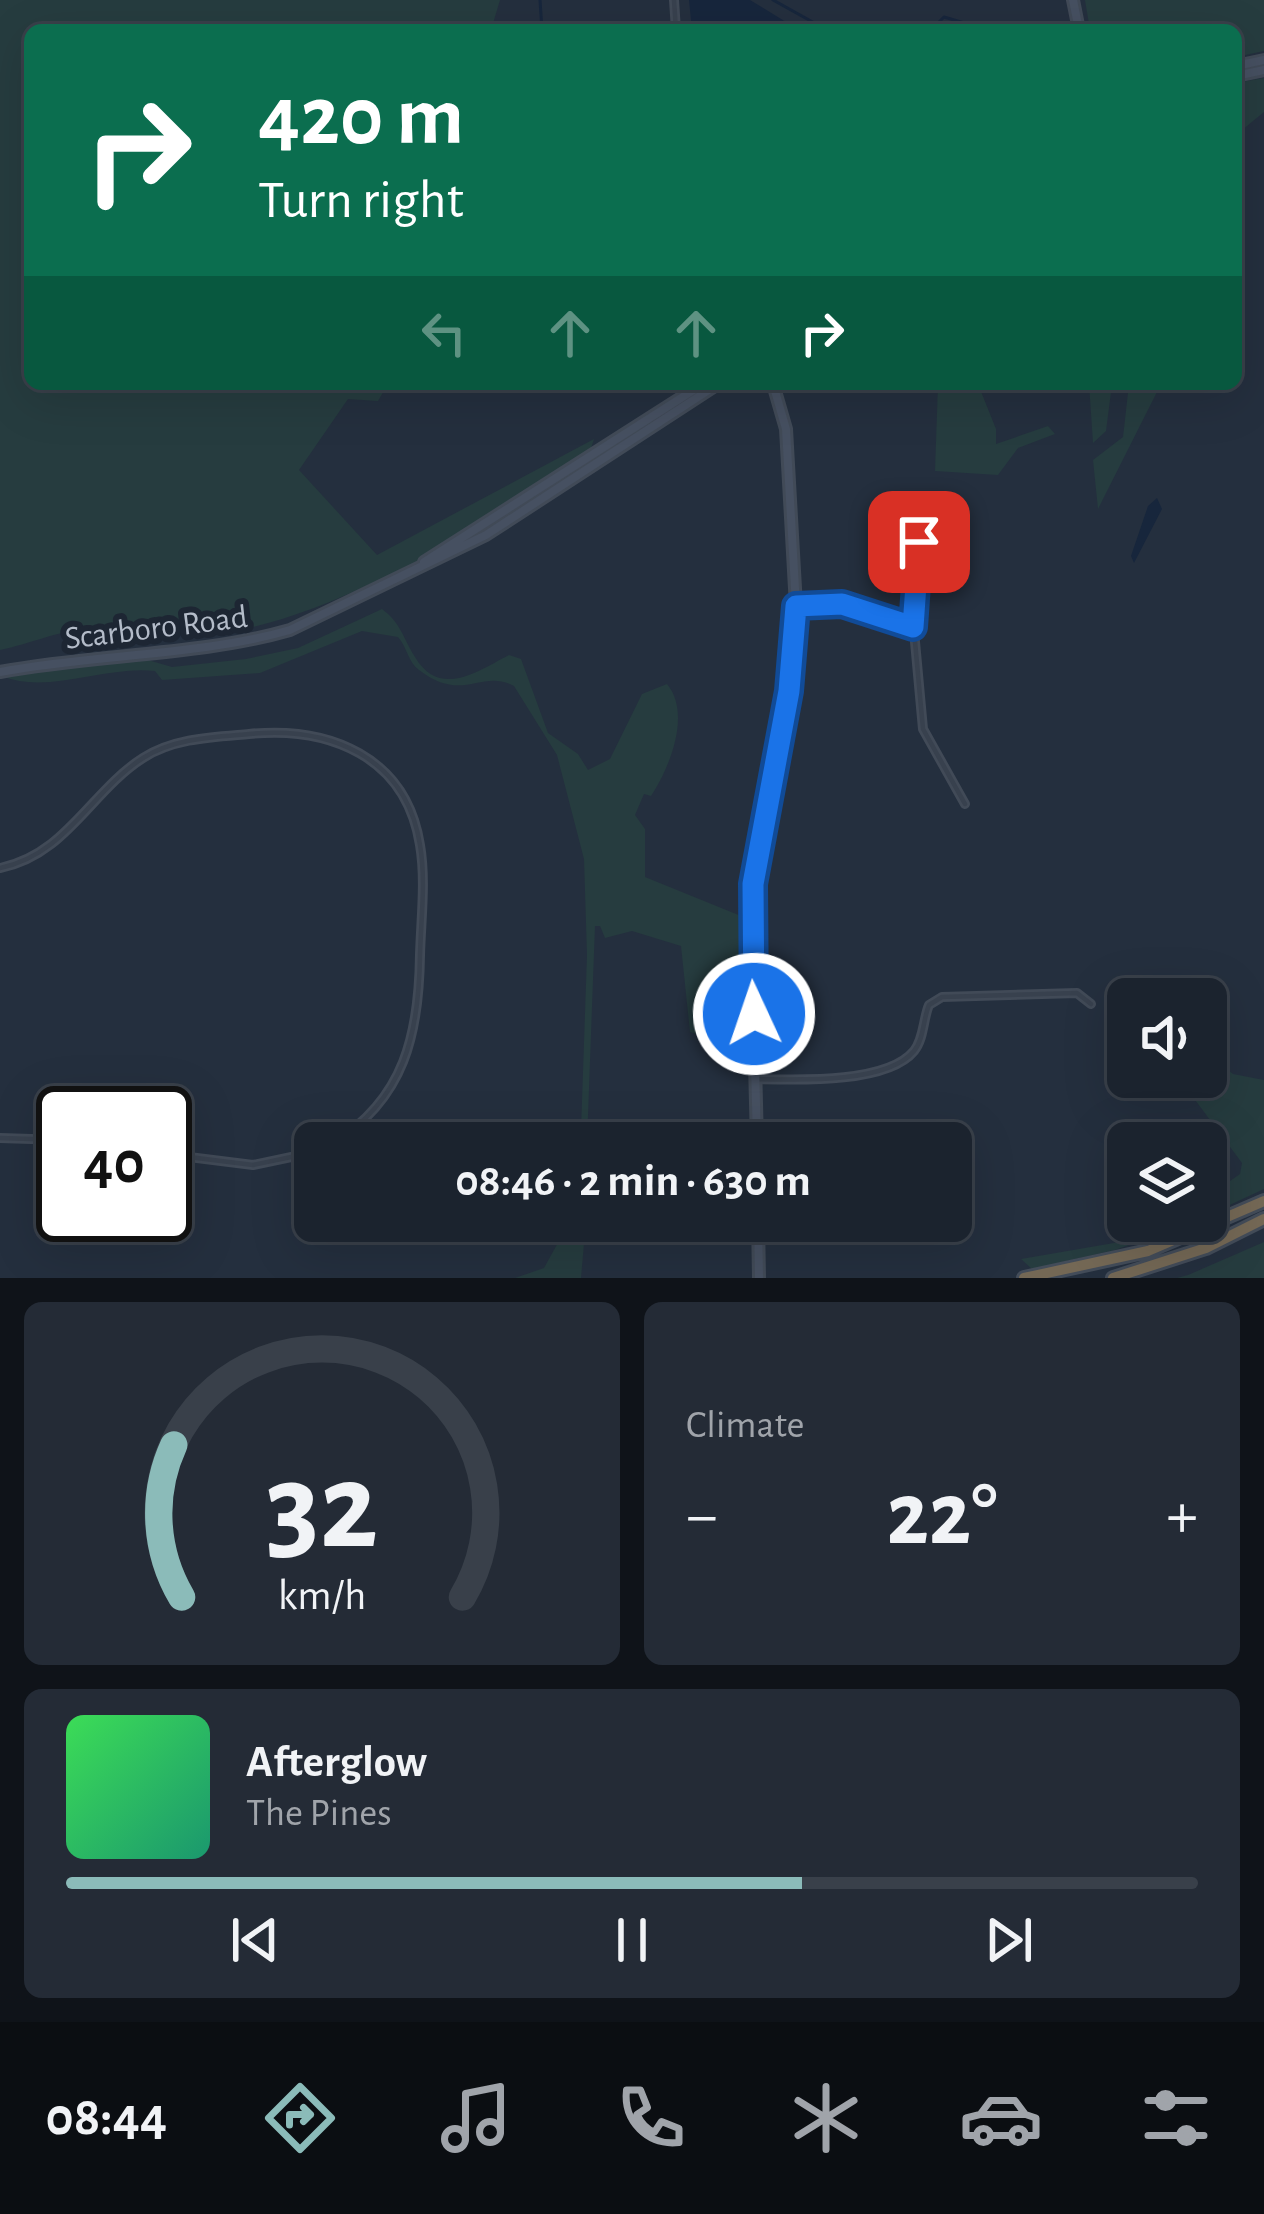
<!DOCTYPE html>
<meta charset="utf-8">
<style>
:root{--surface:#1b232e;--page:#242b36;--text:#f1f3f6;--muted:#a0a4aa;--line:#39404a;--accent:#8bbbb9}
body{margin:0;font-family:"Alegreya Sans",sans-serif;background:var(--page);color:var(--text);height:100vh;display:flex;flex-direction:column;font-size:45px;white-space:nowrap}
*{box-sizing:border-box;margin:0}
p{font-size:39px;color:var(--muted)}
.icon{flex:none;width:66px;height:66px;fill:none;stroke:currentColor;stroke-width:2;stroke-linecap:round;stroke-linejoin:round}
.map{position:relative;height:1278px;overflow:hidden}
.drawer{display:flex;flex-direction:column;gap:24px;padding:24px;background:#0f1319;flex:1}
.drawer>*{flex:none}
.banner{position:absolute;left:24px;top:24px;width:1218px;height:366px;border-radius:18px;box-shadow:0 12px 48px #0002,0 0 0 3px var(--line);background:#0b6e4f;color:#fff;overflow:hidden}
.fabs{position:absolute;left:1107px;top:978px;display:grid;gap:24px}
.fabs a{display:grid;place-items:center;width:120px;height:120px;border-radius:18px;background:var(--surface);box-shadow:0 12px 48px #0002,0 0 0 3px var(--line);font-size:60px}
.speed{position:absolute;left:36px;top:1086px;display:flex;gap:24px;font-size:60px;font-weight:700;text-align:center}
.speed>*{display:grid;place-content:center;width:156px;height:156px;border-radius:50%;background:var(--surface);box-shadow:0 12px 48px #0002,0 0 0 3px var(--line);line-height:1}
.speed .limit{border:6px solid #111;border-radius:18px;background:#fff;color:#111}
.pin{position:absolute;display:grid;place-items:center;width:102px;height:102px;color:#fff;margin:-51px;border-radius:24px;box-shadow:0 6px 18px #0006}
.me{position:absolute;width:132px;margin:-66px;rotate:357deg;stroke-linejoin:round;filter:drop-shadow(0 0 9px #0008)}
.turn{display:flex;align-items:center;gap:42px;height:252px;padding:0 36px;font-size:54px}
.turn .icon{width:156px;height:156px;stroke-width:2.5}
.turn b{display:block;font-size:84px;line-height:102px}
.lanes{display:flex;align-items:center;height:114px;padding:0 36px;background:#0003;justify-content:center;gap:60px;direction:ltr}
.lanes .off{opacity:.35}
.big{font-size:90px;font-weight:600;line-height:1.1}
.drawer .tile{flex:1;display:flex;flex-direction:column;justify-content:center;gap:18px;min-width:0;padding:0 42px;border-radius:18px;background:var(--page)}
.drawer .dial{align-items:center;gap:0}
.dial svg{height:312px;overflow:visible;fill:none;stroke:var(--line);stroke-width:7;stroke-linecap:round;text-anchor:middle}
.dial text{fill:var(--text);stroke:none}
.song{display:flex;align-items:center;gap:36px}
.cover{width:144px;height:144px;border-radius:18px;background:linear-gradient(135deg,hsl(130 70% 55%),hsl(160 70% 35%))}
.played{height:12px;border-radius:6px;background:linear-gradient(90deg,var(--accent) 65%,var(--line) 65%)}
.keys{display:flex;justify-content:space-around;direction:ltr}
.heat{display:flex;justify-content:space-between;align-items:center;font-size:66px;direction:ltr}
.drawer .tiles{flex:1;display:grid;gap:24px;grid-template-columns:1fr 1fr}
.tile:last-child{grid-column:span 2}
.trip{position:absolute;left:294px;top:1122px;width:678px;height:120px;border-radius:18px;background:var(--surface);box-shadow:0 12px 48px #0002,0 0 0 3px var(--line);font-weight:600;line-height:120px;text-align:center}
.tabs{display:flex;height:192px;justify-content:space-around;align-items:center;background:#0b0e12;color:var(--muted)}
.tabs .icon{width:84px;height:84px}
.tabs .on{color:var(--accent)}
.tabs b{font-size:54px;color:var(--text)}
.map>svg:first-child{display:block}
.green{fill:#263c3f}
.water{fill:#17263c}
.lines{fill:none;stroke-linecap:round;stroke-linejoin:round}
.stream{stroke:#17263c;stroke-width:3}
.street-casing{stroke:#414a57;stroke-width:10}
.secondary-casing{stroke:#414a57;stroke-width:14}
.highway-casing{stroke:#434c59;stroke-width:16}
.street{stroke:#38414e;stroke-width:4.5}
.secondary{stroke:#465061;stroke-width:8}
.highway{stroke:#746855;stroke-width:10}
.route-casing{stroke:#114b97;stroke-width:30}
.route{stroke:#1a73e8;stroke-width:21}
.labels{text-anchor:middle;stroke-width:12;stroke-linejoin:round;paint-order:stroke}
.street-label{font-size:33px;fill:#b4bcc9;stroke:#1d2633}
</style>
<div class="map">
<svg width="1264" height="1278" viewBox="0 0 1264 1278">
<rect width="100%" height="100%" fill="#242f3e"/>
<path class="green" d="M0 0H500L491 30H30V384H388L378 401 348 399 299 470 377 555 594 439 590 451C509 517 346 609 243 629 199 637 142 629 98 628 68 627 30 644 0 650Z
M1085 0H1264V51L1236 57V30H1090Z
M1264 78V112L1236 135V83Z
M938 384H978L996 429V444L1048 426 1055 434 1018 448 998 475 935 471Z
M1089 384H1112L1106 431 1093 443Z
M1129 384H1161L1098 509 1093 460 1123 437Z
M382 609C401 623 403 638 415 657 440 699 478 671 509 655L521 659 548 733 578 754 588 770 610 759 642 694 667 684C692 714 669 769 651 796L644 794 635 815 645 829V877L741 916 744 1024 735 1035 713 1039 690 1032 681 946 632 931 605 938 600 926H595L587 1143H582L581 1130 587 955 584 859 557 755 514 686C481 668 463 704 419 670 408 662 407 647 398 637L362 631 260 673 162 680 155 671C107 665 47 695 2 676L141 658 172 667 246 659 298 648Z
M1206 1052 1233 1074 1264 1080V1189L1206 1216V1198L1240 1174 1242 1163 1178 1077H1206Z
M570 1221H586L581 1278H515L544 1268Z
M1171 1221H1195L1115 1250 1032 1269 1021 1259 1137 1239Z
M1264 1242V1278H1177L1188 1275Z"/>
<path class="water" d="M689 0H750L799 30H692Z
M1157 498 1162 509 1134 563 1131 556 1148 506Z"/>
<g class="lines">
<path class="stream" d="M540 0 542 30
M773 0 827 30
M931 30 944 17 988 30"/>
<defs>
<path id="street" d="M674 0 676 30
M919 542 912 609 923 729 965 804
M796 606 842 604 913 627
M0 868C66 855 91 791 143 758 174 738 214 737 249 734 329 726 406 756 420 845 426 880 421 919 420 955 419 1033 405 1099 333 1143
M756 1079C796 1080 887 1084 914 1051 924 1039 923 1019 929 1005L942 997 1077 993 1091 1004
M0 1138 63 1140
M165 1154 253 1165 315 1152"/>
<path id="secondary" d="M1073 0 1079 30
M1236 66 1264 60
M1236 76 1264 70
M424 562 703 384
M0 672C94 654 200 656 290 630L486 535 718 384
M757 1143 751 904 789 691 796 606 786 429 773 384
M758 1221 759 1278"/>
<path id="highway" d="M1024 1278 1148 1251 1264 1201
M1113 1278 1206 1248 1264 1219"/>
</defs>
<use href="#street" class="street-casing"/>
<use href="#secondary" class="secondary-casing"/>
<use href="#highway" class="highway-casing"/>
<use href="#street" class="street"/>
<use href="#secondary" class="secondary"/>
<use href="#highway" class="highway"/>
</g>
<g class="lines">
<defs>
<path id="route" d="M754 1014 753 884 789 691 796 606 842 604 913 627 919 542"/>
</defs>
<use href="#route" class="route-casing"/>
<use href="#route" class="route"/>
</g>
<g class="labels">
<g class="street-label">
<text transform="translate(156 626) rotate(-7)" y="12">Scarboro Road</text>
</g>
</g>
</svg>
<div class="fabs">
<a><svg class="icon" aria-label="sound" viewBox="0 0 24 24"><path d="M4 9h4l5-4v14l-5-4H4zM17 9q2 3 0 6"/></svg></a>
<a><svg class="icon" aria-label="layers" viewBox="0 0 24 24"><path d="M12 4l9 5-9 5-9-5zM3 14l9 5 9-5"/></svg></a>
</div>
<div class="speed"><div class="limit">40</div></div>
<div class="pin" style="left:919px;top:542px;background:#d93025"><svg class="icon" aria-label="arrive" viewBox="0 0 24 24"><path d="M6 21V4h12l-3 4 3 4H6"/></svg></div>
<svg class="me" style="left:754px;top:1014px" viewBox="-20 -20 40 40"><circle r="17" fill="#1a73e8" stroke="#fff" stroke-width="3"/><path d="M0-11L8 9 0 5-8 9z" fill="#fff"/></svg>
<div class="trip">08:46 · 2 min · 630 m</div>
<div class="banner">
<div class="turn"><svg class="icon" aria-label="right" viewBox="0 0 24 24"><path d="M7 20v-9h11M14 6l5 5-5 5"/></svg><div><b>420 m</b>Turn right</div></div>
<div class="lanes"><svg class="icon off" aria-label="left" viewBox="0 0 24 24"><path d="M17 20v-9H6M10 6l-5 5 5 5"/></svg><svg class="icon off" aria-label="ahead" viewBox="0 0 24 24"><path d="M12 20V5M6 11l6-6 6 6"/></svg><svg class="icon off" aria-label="ahead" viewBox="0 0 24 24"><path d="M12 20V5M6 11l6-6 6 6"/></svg><svg class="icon" aria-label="right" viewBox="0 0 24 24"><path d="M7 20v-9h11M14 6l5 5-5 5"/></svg></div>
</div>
</div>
<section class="drawer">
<div class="tiles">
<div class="tile dial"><svg viewBox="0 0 100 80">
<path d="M14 69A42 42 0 1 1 86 69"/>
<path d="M14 69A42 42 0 0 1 12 30" stroke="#8bbbb9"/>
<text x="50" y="56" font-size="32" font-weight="700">32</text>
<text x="50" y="72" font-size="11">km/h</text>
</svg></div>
<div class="tile"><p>Climate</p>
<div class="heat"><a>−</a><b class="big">22°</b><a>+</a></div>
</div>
<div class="tile">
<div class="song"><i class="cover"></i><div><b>Afterglow</b><p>The Pines</p></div></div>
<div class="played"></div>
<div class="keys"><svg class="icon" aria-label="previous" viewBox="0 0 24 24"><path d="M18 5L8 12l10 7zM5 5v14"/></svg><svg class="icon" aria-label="pause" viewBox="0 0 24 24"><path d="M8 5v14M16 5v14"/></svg><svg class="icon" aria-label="next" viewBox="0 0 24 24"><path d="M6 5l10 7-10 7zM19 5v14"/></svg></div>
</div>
</div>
</section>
<nav class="tabs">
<b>08:44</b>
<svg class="icon on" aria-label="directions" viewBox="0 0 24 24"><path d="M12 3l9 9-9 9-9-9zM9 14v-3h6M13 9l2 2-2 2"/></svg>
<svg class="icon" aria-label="music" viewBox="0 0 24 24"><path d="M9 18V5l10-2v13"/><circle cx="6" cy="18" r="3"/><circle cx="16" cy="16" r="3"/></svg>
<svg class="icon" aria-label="phone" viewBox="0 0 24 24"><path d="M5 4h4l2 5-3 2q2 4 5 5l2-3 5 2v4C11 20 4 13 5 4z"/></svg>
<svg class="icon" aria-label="climate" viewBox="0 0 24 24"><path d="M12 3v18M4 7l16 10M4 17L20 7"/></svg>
<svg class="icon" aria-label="car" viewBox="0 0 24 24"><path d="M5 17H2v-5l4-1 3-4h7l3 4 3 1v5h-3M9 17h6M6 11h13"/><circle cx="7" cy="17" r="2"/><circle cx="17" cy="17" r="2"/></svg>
<svg class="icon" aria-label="filters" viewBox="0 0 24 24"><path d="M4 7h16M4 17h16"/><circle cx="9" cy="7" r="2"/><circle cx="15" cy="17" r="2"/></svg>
</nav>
